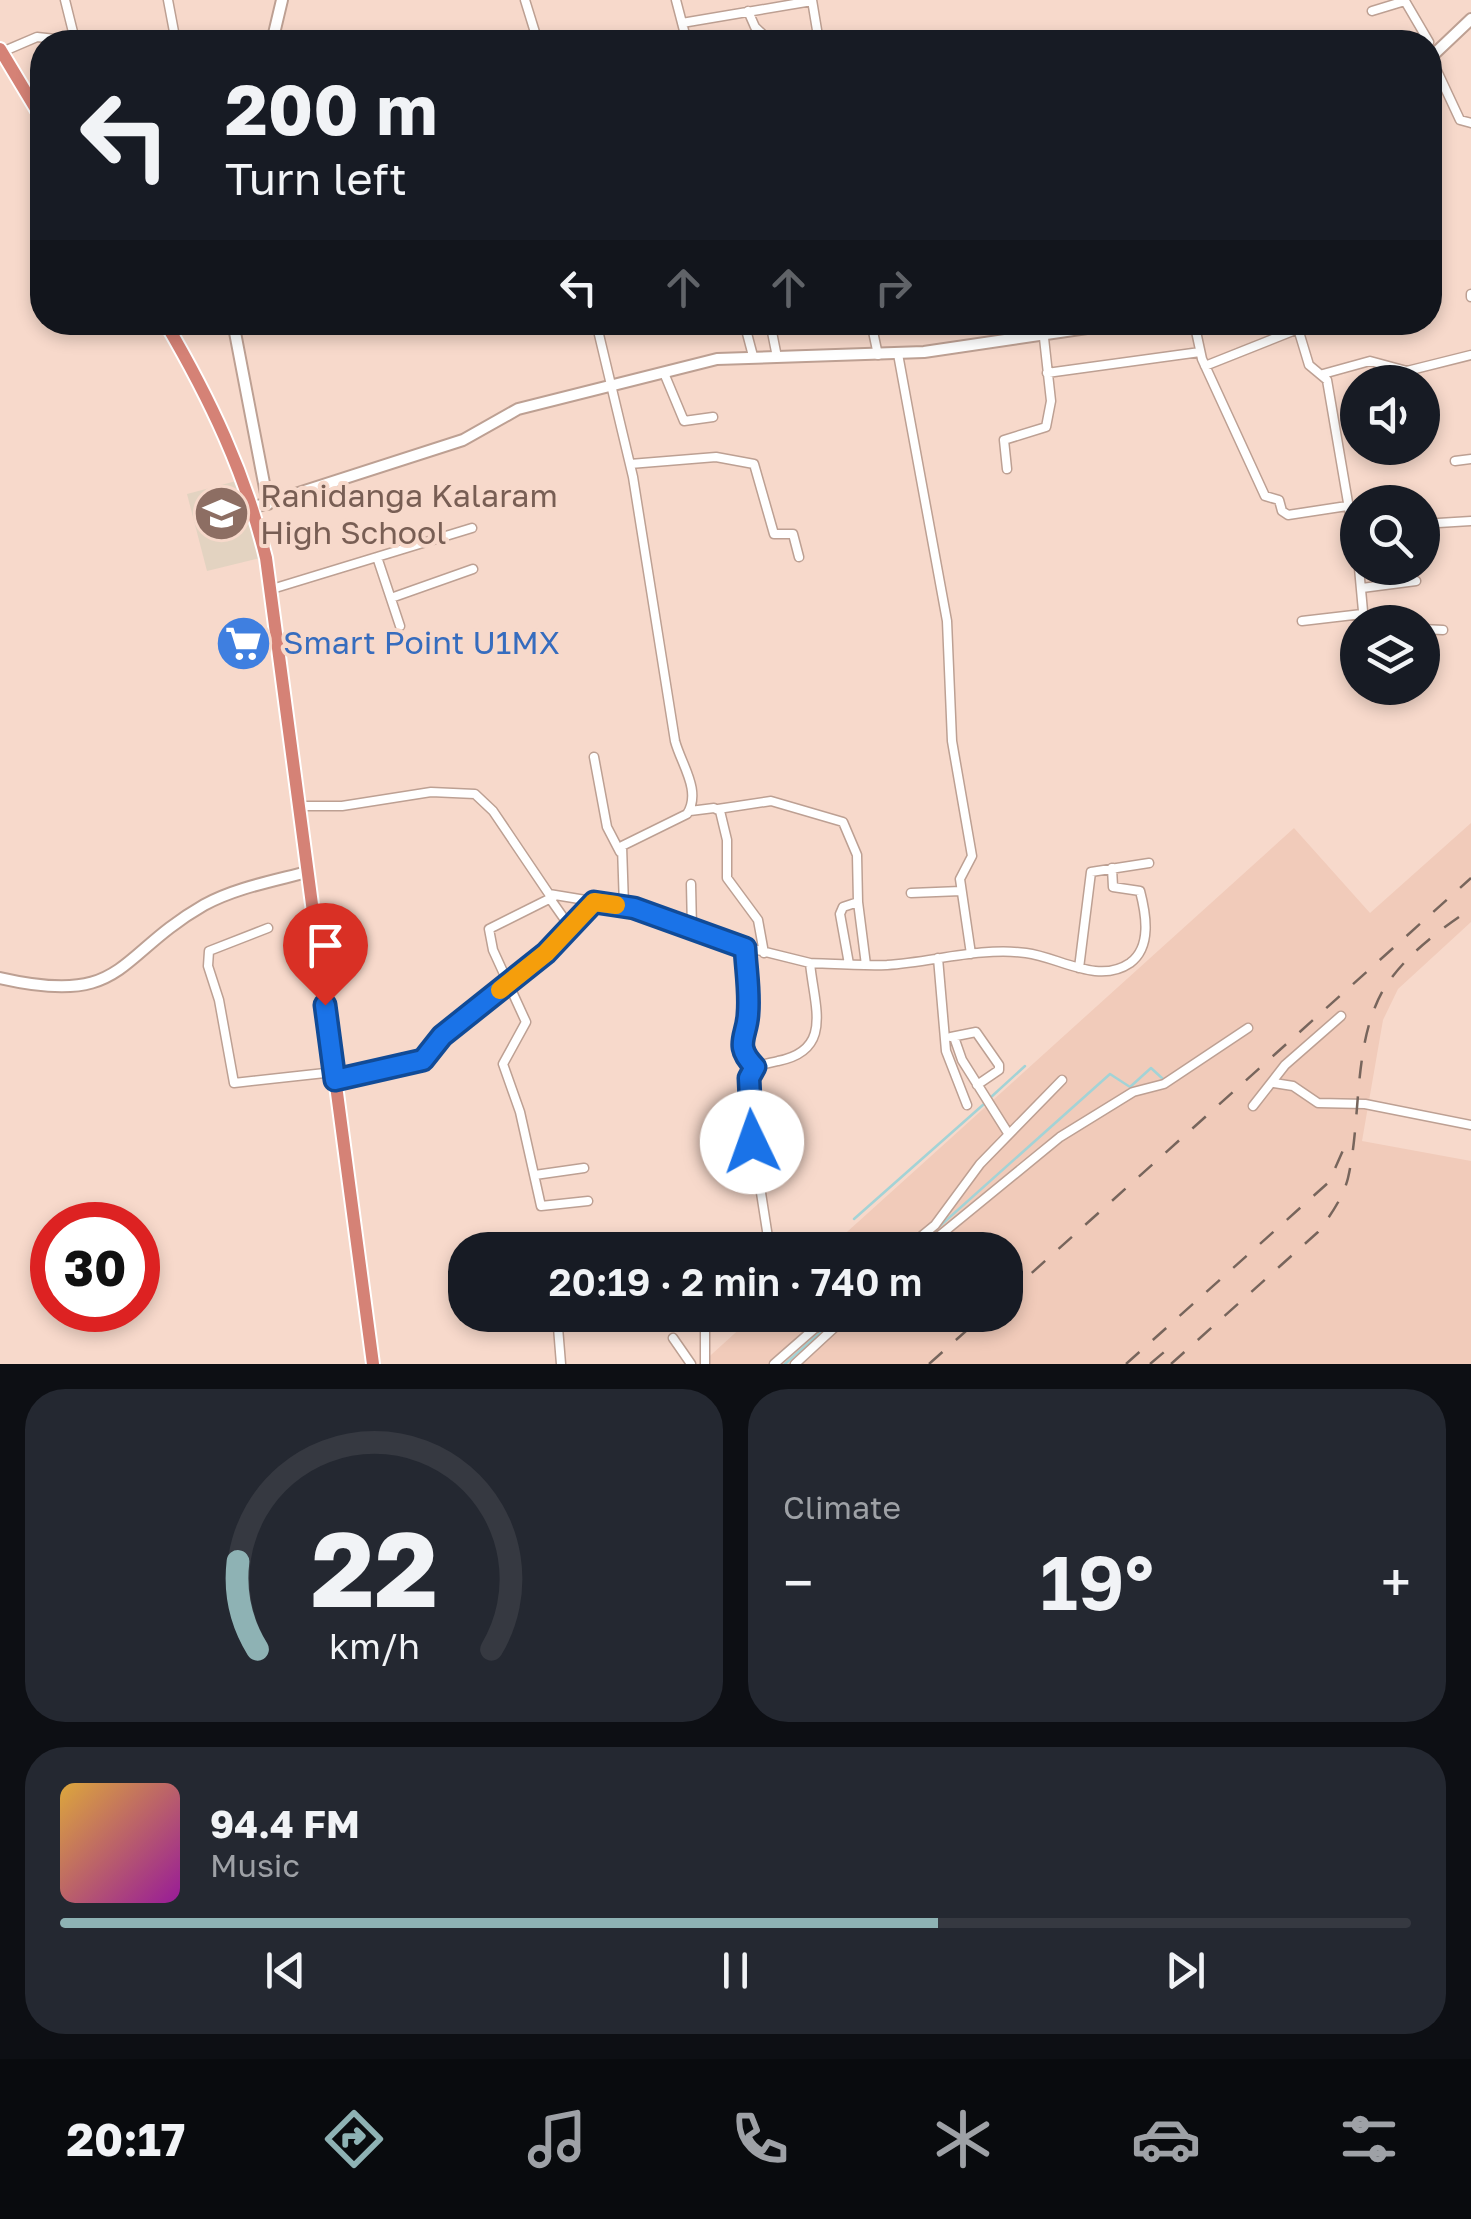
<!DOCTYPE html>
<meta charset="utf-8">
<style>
:root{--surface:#171b24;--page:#242831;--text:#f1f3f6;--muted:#9ea1a6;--line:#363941;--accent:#8eb2b4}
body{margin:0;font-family:"Golos Text",sans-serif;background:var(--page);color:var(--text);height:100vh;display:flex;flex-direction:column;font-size:38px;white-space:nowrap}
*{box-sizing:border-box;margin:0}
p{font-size:32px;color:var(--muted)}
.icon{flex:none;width:55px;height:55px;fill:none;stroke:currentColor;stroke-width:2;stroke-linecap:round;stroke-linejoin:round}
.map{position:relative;height:1364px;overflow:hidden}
.panel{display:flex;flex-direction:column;gap:25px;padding:25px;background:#0d0f14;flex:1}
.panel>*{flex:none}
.top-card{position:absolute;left:30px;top:30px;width:1412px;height:305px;border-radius:40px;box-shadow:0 5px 15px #0003;background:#171b24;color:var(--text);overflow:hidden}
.fabs{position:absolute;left:1340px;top:365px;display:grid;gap:20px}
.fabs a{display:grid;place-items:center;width:100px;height:100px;border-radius:50%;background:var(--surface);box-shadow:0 5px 15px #0003;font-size:50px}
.speed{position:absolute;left:30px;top:1202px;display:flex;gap:20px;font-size:50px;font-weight:700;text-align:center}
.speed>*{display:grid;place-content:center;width:130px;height:130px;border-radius:50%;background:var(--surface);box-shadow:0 5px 15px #0003;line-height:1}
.speed .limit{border:15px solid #d22;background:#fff;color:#111}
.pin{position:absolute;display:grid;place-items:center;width:85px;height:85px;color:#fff;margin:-102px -42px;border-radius:50% 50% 50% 0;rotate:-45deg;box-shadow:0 0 10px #0007}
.pin .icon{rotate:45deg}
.me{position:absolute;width:110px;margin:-55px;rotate:357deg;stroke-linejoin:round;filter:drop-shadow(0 0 8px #0008)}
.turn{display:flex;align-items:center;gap:35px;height:210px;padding:0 30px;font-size:45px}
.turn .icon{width:130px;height:130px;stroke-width:2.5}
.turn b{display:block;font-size:70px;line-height:85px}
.lanes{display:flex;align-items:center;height:95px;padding:0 30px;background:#0003;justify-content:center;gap:50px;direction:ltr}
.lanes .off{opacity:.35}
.big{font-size:75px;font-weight:600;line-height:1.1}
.panel .tile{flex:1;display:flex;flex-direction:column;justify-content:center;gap:15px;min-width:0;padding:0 35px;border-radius:40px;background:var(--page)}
.panel .dial{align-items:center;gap:0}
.dial svg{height:260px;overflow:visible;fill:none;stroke:var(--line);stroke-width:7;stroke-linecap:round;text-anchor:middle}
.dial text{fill:var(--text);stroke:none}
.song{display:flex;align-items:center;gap:30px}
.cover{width:120px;height:120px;border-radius:15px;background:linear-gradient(135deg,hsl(40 70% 55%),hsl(300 70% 35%))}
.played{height:10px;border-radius:5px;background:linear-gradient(90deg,var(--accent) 65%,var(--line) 65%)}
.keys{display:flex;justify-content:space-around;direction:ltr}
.heat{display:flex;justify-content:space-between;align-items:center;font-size:55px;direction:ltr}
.panel .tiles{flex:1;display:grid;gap:25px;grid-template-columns:1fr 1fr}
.tile:last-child{grid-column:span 2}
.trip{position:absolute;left:448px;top:1232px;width:575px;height:100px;border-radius:40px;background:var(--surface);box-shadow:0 5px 15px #0003;font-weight:600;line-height:100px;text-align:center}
.tabs{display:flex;height:160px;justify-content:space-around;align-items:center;background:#090b0e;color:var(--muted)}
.tabs .icon{width:70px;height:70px}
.tabs .current{color:var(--accent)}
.tabs b{font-size:45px;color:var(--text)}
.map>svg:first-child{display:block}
.built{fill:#f1cbba}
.education{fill:#e3d3c1}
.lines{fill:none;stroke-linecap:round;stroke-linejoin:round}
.stream{stroke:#a3d3d6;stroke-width:2.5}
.street-casing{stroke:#bda093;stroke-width:11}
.secondary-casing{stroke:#bda093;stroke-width:14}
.highway-casing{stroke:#fff;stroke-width:16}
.street{stroke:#fff;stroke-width:8}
.secondary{stroke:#fff;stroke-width:10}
.highway{stroke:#d58276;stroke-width:12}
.rail{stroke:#77655c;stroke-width:2.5;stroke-dasharray:18 18;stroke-linecap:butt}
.route-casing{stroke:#114b97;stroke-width:25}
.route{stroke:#1a73e8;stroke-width:18}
.slow{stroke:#f59e0b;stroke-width:18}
.labels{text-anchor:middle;stroke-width:8;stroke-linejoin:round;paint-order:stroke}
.education-label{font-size:32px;fill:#785e54;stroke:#f7d9cb;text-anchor:start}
.shop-label{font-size:32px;fill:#366cbe;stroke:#f7d9cb;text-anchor:start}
</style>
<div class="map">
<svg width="1471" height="1364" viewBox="0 0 1471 1364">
<rect width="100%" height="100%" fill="#f7d9cb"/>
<path class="built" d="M1471 823V922L1398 989 1383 1020 1362 1141 1471 1161V1364H701L755 1315H1005V1250H827L1294 828 1370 913Z"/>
<path class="education" d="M240 480 260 558 207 571 187 494Z"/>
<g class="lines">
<path class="stream" d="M990 1098 1025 1066
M854 1219 984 1104
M913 1250 1110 1074 1130 1087 1151 1068 1163 1079
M785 1364 840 1315"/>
<defs>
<path id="street" d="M65 0 75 40
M168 0 175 37
M525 0 538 42
M676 0 687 42
M812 0 819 42
M748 11 755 27 771 42
M1372 11 1405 1 1429 42
M682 23 812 1
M99 42 170 37 176 42
M2 52 37 37 83 42
M1431 58 1460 120 1471 123
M1471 294V297
M596 322 633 477 675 741C681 764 702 791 687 814L622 846 624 906
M744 322 753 356
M770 322 777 357
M871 322 878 355
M1194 322 1202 359 1265 496 1279 500 1282 511 1288 515 1347 506
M1296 322 1309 365 1327 380 1358 561
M898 354 947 621 952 741 972 856 960 879 971 954
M1205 366 1298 329
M664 373 684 421 713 417
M1047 373 1200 352
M1323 374 1370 361 1407 371 1471 355
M1455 461 1471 459
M630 464 716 457 754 464 774 534H793L799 557
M1007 469 1004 440 1046 427 1051 401 1044 338
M1422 524 1471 521
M377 557 400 626
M1359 568 1364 622
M1362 588 1416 581
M272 589 472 528
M391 598 473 569
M1302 621 1362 614
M1422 629 1443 630
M594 757 607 827 620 852
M299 806H342L431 792 475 794 493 811 549 894 634 908 745 947 810 963
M718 809 771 801 843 822 857 855 858 902 843 907 840 914 849 964
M690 811 714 808 720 811 727 840V878L758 920 764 953
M691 884 692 929
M911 893 961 891
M555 896 489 929 493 950 526 1022 503 1064 520 1112 541 1206 588 1201
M551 900 570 927
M858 902 866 965
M268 928 209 951 208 966 219 1000 234 1083 334 1072
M745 947C746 969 749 992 748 1014 747 1037 733 1045 755 1067
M938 958 946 1051 967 1105
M1079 968 1091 872 1149 863
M951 1037 976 1032 999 1065V1070L977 1085
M954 1037 962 1060 1008 1133
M335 1081 423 1060 442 1036 546 953 594 902
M1274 1083 1293 1086 1318 1103 1365 1104 1471 1125
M1253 1106 1285 1065 1341 1016
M535 1175 584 1168
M918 1239 935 1225 980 1164 1062 1080
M770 1250 753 1142 750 1073C757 1064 767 1064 778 1061 834 1050 814 1006 810 963 835 964 862 966 887 965 933 962 980 947 1026 953 1059 957 1098 985 1130 963 1152 947 1146 914 1140 891L1113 887 1112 868
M905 1250 920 1240
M922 1250 1060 1137 1133 1092 1164 1084 1248 1028
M557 1315 561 1364
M805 1315 816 1328
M673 1338 691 1364
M705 1364V1315
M774 1364 830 1315
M795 1364 848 1315"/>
<path id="secondary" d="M272 42 282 0
M1430 58 1471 19
M233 322 268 504
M255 507 463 440 518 409 717 359 924 352 1128 322
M0 978C126 1007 115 956 204 905 235 888 273 881 307 872"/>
<path id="highway" d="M0 49 42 119
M165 322C210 399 245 472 266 558L373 1364"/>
</defs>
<use href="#street" class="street-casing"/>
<use href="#secondary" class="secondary-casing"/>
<use href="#highway" class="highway-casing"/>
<use href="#street" class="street"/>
<use href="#secondary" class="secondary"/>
<use href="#highway" class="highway"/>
<path class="rail" d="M1005 1297 1471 878
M929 1364 984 1315
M1126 1364 1329 1182 1344 1148
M1150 1364 1177 1341
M1171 1364 1318 1232C1330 1216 1343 1198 1348 1178 1362 1118 1352 1041 1385 987 1406 955 1439 930 1471 909"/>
</g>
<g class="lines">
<defs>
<path id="route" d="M325 1005 335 1080 423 1060 442 1036 546 953 594 902 634 908 745 948C746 969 750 992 748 1014 747 1037 733 1045 755 1067L749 1078 752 1142"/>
</defs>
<use href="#route" class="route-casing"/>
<use href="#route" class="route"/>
<path class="slow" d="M500 990 546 953 594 902 616 905"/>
</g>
<defs>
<symbol id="school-disc" viewBox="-11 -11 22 22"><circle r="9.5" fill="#8d6e63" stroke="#f7d9cb"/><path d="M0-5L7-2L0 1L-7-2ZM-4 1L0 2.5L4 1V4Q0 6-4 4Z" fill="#fff"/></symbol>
<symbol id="supermarket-disc" viewBox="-11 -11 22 22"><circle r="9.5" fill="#3f7fe0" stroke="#f7d9cb"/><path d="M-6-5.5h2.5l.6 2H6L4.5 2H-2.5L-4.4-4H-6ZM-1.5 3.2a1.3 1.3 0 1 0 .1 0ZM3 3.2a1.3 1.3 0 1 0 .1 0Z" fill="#fff"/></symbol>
</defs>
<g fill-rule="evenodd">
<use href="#school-disc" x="190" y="482" width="63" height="63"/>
<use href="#supermarket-disc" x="212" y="612" width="63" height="63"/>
</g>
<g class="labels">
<g class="education-label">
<text x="260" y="507">Ranidanga Kalaram<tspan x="260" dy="37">High School</tspan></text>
</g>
<g class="shop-label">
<text x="283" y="654">Smart Point U1MX</text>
</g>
</g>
</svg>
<div class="fabs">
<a><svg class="icon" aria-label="sound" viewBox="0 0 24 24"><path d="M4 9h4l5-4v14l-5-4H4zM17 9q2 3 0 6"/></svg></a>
<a><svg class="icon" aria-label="search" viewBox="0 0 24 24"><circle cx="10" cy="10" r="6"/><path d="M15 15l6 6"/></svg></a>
<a><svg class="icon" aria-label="layers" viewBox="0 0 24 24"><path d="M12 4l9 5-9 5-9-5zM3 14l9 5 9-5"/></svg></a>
</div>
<div class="speed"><div class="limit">30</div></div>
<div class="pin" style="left:325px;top:1005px;background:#d93025"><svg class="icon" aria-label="arrive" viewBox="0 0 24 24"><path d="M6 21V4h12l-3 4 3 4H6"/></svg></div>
<svg class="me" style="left:752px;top:1142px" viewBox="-20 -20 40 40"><circle r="19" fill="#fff"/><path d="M0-13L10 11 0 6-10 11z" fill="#1a73e8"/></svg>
<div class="trip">20:19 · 2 min · 740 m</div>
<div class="top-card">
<div class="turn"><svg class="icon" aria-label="left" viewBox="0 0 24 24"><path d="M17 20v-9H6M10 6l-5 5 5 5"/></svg><div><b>200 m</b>Turn left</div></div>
<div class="lanes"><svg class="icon" aria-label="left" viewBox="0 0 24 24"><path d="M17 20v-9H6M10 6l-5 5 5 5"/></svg><svg class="icon off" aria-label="ahead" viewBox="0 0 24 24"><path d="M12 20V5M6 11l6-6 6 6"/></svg><svg class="icon off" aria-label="ahead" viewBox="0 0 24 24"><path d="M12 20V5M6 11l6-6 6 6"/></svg><svg class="icon off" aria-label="right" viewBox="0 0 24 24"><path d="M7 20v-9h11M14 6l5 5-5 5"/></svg></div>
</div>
</div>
<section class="panel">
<div class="tiles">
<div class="tile dial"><svg viewBox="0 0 100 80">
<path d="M14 69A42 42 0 1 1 86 69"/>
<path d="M14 69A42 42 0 0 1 8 42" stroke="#8eb2b4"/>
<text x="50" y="56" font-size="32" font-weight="700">22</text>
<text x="50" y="72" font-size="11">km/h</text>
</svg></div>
<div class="tile"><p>Climate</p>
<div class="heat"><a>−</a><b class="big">19°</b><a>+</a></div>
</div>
<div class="tile">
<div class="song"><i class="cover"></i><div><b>94.4 FM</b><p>Music</p></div></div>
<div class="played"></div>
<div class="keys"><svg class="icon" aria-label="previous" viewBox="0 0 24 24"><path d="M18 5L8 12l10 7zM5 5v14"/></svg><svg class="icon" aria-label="pause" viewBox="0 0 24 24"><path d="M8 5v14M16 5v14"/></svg><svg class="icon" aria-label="next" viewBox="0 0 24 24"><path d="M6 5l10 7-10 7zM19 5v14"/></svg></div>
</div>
</div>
</section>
<nav class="tabs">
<b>20:17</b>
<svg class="icon current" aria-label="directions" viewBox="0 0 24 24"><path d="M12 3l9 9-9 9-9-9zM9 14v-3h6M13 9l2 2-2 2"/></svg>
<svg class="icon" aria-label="music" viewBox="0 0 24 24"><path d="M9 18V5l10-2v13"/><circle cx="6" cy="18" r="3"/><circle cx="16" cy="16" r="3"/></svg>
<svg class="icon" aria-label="phone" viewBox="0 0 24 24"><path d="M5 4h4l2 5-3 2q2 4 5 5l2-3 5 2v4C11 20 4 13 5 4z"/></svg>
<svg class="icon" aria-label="climate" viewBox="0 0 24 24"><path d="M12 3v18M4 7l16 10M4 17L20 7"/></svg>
<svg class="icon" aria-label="car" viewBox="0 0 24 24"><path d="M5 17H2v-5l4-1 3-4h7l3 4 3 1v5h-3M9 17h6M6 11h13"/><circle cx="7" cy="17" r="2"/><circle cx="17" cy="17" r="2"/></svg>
<svg class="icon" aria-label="filters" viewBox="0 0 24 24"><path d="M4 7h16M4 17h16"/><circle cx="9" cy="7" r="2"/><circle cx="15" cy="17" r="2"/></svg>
</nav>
